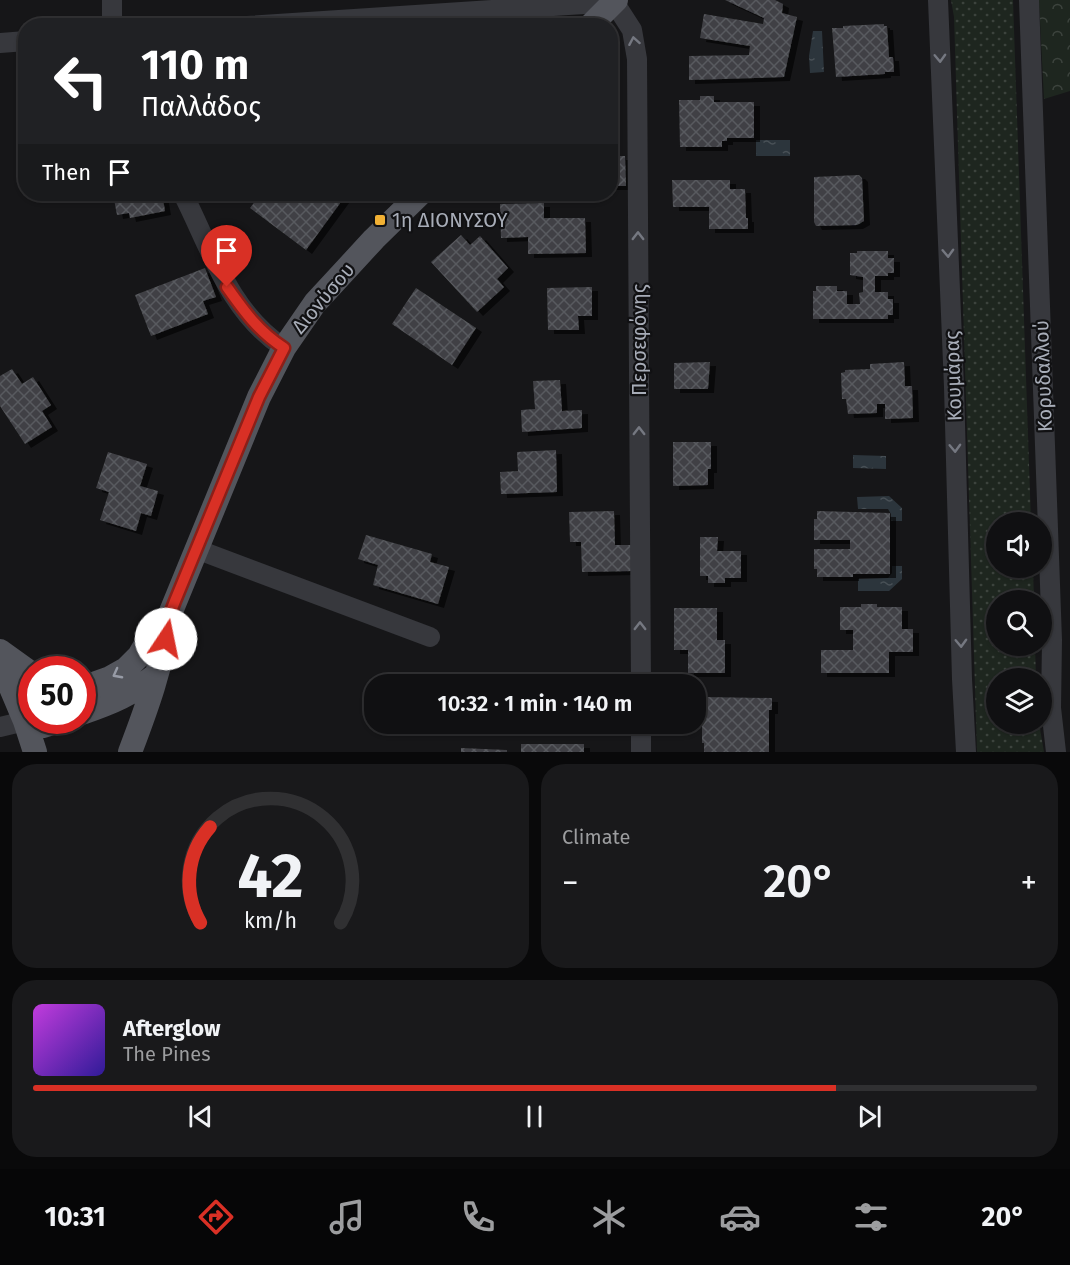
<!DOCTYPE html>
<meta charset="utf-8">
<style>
:root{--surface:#101012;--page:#19191b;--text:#f1f3f6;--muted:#9c9d9f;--line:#303032;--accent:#d93025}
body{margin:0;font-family:"Fira Sans",sans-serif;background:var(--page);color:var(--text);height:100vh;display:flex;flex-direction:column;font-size:22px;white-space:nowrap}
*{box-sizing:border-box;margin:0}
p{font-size:20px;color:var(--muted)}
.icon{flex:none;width:33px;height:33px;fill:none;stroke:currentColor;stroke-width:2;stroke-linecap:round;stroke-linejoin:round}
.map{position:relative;height:752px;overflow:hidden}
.drawer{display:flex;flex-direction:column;gap:12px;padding:12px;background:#09090a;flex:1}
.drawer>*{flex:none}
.guide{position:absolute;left:18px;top:18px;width:600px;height:183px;border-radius:24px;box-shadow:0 2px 4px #0004,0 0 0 2px var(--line);background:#202124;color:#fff;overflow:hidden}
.buttons{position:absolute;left:986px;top:512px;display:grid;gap:12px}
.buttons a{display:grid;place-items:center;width:66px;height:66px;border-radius:50%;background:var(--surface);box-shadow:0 2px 4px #0004,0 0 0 2px var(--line);font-size:30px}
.speed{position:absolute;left:18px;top:656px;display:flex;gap:12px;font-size:30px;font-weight:700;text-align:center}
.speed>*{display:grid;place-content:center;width:78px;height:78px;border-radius:50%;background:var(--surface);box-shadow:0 2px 4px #0004,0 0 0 2px var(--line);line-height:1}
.speed .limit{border:9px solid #d22;background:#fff;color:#111}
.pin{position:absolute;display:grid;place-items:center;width:51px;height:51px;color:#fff;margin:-62px -26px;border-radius:50% 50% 50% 0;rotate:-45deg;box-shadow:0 0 6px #0007}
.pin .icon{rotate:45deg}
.me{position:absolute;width:66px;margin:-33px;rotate:11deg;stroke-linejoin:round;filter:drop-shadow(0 0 4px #0008)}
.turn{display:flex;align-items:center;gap:21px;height:126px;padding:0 24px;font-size:27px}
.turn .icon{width:78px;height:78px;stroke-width:2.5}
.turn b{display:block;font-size:42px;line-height:51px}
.then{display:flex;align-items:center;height:57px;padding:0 24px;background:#0003;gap:12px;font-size:22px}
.big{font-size:45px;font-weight:600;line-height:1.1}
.drawer .card{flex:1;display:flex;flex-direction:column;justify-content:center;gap:9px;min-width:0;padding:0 21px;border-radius:24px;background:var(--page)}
.drawer .dial{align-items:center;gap:0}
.dial svg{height:156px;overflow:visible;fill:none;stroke:var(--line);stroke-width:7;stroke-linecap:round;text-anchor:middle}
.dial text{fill:var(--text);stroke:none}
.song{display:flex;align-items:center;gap:18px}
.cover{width:72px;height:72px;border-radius:9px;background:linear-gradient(135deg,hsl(290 70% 55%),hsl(250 70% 35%))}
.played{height:6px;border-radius:3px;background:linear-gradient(90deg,var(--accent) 80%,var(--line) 80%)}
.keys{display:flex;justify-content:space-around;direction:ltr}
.heat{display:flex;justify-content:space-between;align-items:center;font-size:33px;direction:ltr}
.drawer .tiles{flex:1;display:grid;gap:12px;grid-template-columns:1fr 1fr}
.card:last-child{grid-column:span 2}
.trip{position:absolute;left:364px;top:674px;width:342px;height:60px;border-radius:24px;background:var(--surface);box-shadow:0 2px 4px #0004,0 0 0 2px var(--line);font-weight:600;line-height:60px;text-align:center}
.dock{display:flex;height:96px;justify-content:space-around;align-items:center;background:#060607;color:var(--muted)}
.dock .icon{width:42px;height:42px}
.dock .active{color:var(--accent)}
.dock b{font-size:27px;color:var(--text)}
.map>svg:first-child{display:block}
.forest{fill:url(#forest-crowns)}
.garden{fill:url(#garden-dots)}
.water{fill:url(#water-ripples)}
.building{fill:url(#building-cross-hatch);filter:url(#shadow)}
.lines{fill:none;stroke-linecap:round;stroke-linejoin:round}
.minor{stroke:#37383d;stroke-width:20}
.major{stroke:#53555c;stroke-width:24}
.oneway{stroke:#757881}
.oneway2{stroke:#979ba6}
.route-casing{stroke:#8d1f18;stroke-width:15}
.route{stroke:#d93025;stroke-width:10}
.poi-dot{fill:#f2b134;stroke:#111113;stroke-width:2}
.labels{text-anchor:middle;stroke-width:4.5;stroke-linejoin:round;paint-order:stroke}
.poi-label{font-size:20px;fill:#a8adb8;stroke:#111113;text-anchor:start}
.street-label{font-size:20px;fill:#a8adb8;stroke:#111113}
</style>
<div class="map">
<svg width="1070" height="752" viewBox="0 0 1070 752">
<defs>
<pattern id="forest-crowns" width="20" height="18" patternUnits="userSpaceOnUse" patternTransform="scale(1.5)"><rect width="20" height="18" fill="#1e261f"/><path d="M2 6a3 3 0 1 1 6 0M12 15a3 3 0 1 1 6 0" fill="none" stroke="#3c433d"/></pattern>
<pattern id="garden-dots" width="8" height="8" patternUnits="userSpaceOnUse" patternTransform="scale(1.5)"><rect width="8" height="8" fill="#1e261f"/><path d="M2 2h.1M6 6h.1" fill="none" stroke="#3c433d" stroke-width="1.8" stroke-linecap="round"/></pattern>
<pattern id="water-ripples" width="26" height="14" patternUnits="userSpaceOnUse" patternTransform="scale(1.5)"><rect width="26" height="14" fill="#2c353c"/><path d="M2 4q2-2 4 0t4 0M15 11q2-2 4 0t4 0" fill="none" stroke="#485056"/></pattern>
<pattern id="building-cross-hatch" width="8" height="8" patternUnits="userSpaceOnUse" patternTransform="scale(1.5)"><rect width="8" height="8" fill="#404145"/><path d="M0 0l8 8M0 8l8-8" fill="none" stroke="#595a5e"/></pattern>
<filter id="shadow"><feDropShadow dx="6" dy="4" stdDeviation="0" flood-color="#0009"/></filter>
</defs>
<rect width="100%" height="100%" fill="#161618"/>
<path class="forest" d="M1039 0H1070V91L1044 99Z"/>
<path class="garden" d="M951 0H1013L1031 522H996V567H1033L1034 600H996V645H1035L1036 678H996V723H1039L1044 752H977L954 17Z"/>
<path class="water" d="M813 31H822L824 72 810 73 809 56Z
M756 140H790V156H756Z
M853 455 886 456V469L853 468Z
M889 496 902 508V521H891V514L888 509H858L857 497Z
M892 566H902V579L889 591H858V579L888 578 892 573Z"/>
<path class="building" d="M725 0H775L783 4 782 13 797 17 784 77 689 80V56L749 55 750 46 700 38 704 14 763 24 764 18Z
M884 24V26H887L889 57H893L894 72H885V74L836 77 832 28H843V26Z
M700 96H714V102H754V138H727V141H722V147H680L679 100H700Z
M610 156H625L626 186H610Z
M859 175 862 178 864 221 857 225 816 226 814 222V177Z
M672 180H730V189H745L746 218H748V229H709V207H673Z
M113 194H162L165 211 130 218 129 213 117 215Z
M261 194H343L346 195 306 250 250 208Z
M544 203V218H585L586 253 528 254V237L501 238 500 204Z
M461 235 470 245 480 236 508 268 497 279 504 287 477 312 431 262Z
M857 251H888V258H894V273H888V276H875V292H888V299H893V315H888V319H813V291H816V286H837V291H847V304H860L859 293 863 292V277L850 275V253H857Z
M205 268 216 297 203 301 208 314 151 336 135 295Z
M592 287V316H578L579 330H548L547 288Z
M416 288 476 328 452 365 392 324Z
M710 362 708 389H674V363Z
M904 362 905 386H912L913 418 885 419V404H877V413L848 414 846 399H842L841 373 845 372V370L870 369V364Z
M12 369 22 384 33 377 51 405 42 411 52 427 25 444 0 406V376Z
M560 380 562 411 582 410V428L522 432 521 410 535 409 533 381Z
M673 442H711V469H708V485L673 486Z
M556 450 557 492 501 494 500 472 518 471 517 452Z
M108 452 147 464 140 486 158 491 151 516 141 513 136 531 100 520 109 492 96 488Z
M614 511 615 545H632V571L582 572 581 542H570L569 512Z
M817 511 890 513V574H853V577H817V569H814V549H850V540H814V519H817Z
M366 535 432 554 430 562 449 567 438 604 373 585 378 565 358 559Z
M700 537H718L717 551H741V578H725V583H708V576H700Z
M861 604H877V607H902V629H913V652H889V673H821V650H853V630H840V607H861Z
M674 608H717V640H725V673H688V650H674Z
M703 697 772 698V710H769V752H704V743H702V721H704Z
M521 744H584V752H521Z
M461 748 507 750V752H461Z"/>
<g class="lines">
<path class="minor" d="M112 0V26
M938 0 954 387 962 679 966 752
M1029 0 1052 640 1051 708 1056 752
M247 26 614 2 632 30 637 59 641 684
M0 43 26 41
M183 194C211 249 229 312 284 348
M196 549 430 637
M641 723V752
M0 727 25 721"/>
<path class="major" d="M590 26 616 0
M0 651 32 674
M0 662 25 721 35 752
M82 688 110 678 126 669 139 656 154 630 168 619
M82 713C114 702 130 695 156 675
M25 721 43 726 62 720
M130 752C146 710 163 664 168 619L259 397 284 348 315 303 374 239 420 194"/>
</g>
<defs><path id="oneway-chevron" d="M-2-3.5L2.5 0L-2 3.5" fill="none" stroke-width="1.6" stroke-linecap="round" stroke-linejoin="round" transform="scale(1.5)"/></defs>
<g class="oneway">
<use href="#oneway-chevron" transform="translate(634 41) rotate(-100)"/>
<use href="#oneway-chevron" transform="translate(940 58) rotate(88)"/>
<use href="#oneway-chevron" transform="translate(638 236) rotate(-90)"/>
<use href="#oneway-chevron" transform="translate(948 253) rotate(88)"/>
<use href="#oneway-chevron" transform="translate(639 431) rotate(-90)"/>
<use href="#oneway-chevron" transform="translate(955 448) rotate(88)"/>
<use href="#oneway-chevron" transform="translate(640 626) rotate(-90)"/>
<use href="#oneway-chevron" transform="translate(961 643) rotate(88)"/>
</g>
<use class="oneway2" href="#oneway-chevron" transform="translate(117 674) rotate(152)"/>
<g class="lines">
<defs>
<path id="route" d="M166 639 168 619 175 601 259 397 284 348C258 331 244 311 227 287"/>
</defs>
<use href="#route" class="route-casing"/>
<use href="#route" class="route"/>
</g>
<rect class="poi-dot" x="374" y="214" width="12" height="12" rx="3"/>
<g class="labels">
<g class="poi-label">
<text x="392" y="227">1η ΔΙΟΝΥΣΟΥ</text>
</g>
<g class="street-label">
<text transform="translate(323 298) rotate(-50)" y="7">Διονύσου</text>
<text transform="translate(639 340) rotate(-90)" y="7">Περσεφόνης</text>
<text transform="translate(953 376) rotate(-92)" y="7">Κουμάρας</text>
<text transform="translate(1043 376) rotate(-92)" y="7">Κορυδαλλού</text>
</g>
</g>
</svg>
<div class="buttons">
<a><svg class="icon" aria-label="sound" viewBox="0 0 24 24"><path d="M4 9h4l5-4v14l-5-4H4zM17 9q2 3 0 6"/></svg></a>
<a><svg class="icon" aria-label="search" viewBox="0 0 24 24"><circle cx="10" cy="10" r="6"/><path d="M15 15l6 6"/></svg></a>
<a><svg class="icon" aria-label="layers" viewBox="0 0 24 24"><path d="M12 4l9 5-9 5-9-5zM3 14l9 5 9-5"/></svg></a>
</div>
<div class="speed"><div class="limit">50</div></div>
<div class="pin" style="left:227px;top:287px;background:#d93025"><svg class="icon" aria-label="arrive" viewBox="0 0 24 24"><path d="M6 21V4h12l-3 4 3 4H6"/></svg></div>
<svg class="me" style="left:166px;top:639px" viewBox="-20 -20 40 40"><circle r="19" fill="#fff"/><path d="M0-13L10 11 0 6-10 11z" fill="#d93025"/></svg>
<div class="trip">10:32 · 1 min · 140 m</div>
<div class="guide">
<div class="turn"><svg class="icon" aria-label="left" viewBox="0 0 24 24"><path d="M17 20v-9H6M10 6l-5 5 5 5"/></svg><div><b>110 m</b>Παλλάδος</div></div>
<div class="then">Then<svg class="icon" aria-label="arrive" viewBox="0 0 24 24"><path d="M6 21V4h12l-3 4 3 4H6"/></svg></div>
</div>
</div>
<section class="drawer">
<div class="tiles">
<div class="card dial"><svg viewBox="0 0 100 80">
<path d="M14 69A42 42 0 1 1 86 69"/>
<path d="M14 69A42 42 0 0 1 19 20" stroke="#d93025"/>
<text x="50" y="56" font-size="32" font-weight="700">42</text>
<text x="50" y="72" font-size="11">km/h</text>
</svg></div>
<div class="card"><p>Climate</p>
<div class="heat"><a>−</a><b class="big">20°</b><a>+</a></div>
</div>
<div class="card">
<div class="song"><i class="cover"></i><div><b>Afterglow</b><p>The Pines</p></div></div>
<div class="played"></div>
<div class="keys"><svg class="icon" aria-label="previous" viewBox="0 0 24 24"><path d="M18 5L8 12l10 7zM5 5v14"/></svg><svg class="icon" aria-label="pause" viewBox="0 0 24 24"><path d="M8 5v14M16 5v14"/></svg><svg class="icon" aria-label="next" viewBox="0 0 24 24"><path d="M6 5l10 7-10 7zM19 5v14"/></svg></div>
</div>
</div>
</section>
<nav class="dock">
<b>10:31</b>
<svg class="icon active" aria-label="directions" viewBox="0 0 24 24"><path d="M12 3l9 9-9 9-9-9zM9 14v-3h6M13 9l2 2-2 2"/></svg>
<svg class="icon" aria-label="music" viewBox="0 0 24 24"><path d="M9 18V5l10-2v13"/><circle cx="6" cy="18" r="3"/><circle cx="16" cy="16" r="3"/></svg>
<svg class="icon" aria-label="phone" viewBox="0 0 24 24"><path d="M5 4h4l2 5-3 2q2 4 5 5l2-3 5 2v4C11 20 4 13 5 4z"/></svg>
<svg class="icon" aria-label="climate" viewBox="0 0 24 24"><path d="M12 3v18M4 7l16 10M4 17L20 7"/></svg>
<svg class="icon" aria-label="car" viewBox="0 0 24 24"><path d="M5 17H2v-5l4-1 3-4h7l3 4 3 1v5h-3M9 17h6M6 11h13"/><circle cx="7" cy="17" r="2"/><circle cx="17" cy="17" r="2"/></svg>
<svg class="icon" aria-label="filters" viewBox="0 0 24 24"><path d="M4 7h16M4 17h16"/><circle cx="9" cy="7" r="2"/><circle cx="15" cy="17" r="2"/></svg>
<b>20°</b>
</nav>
